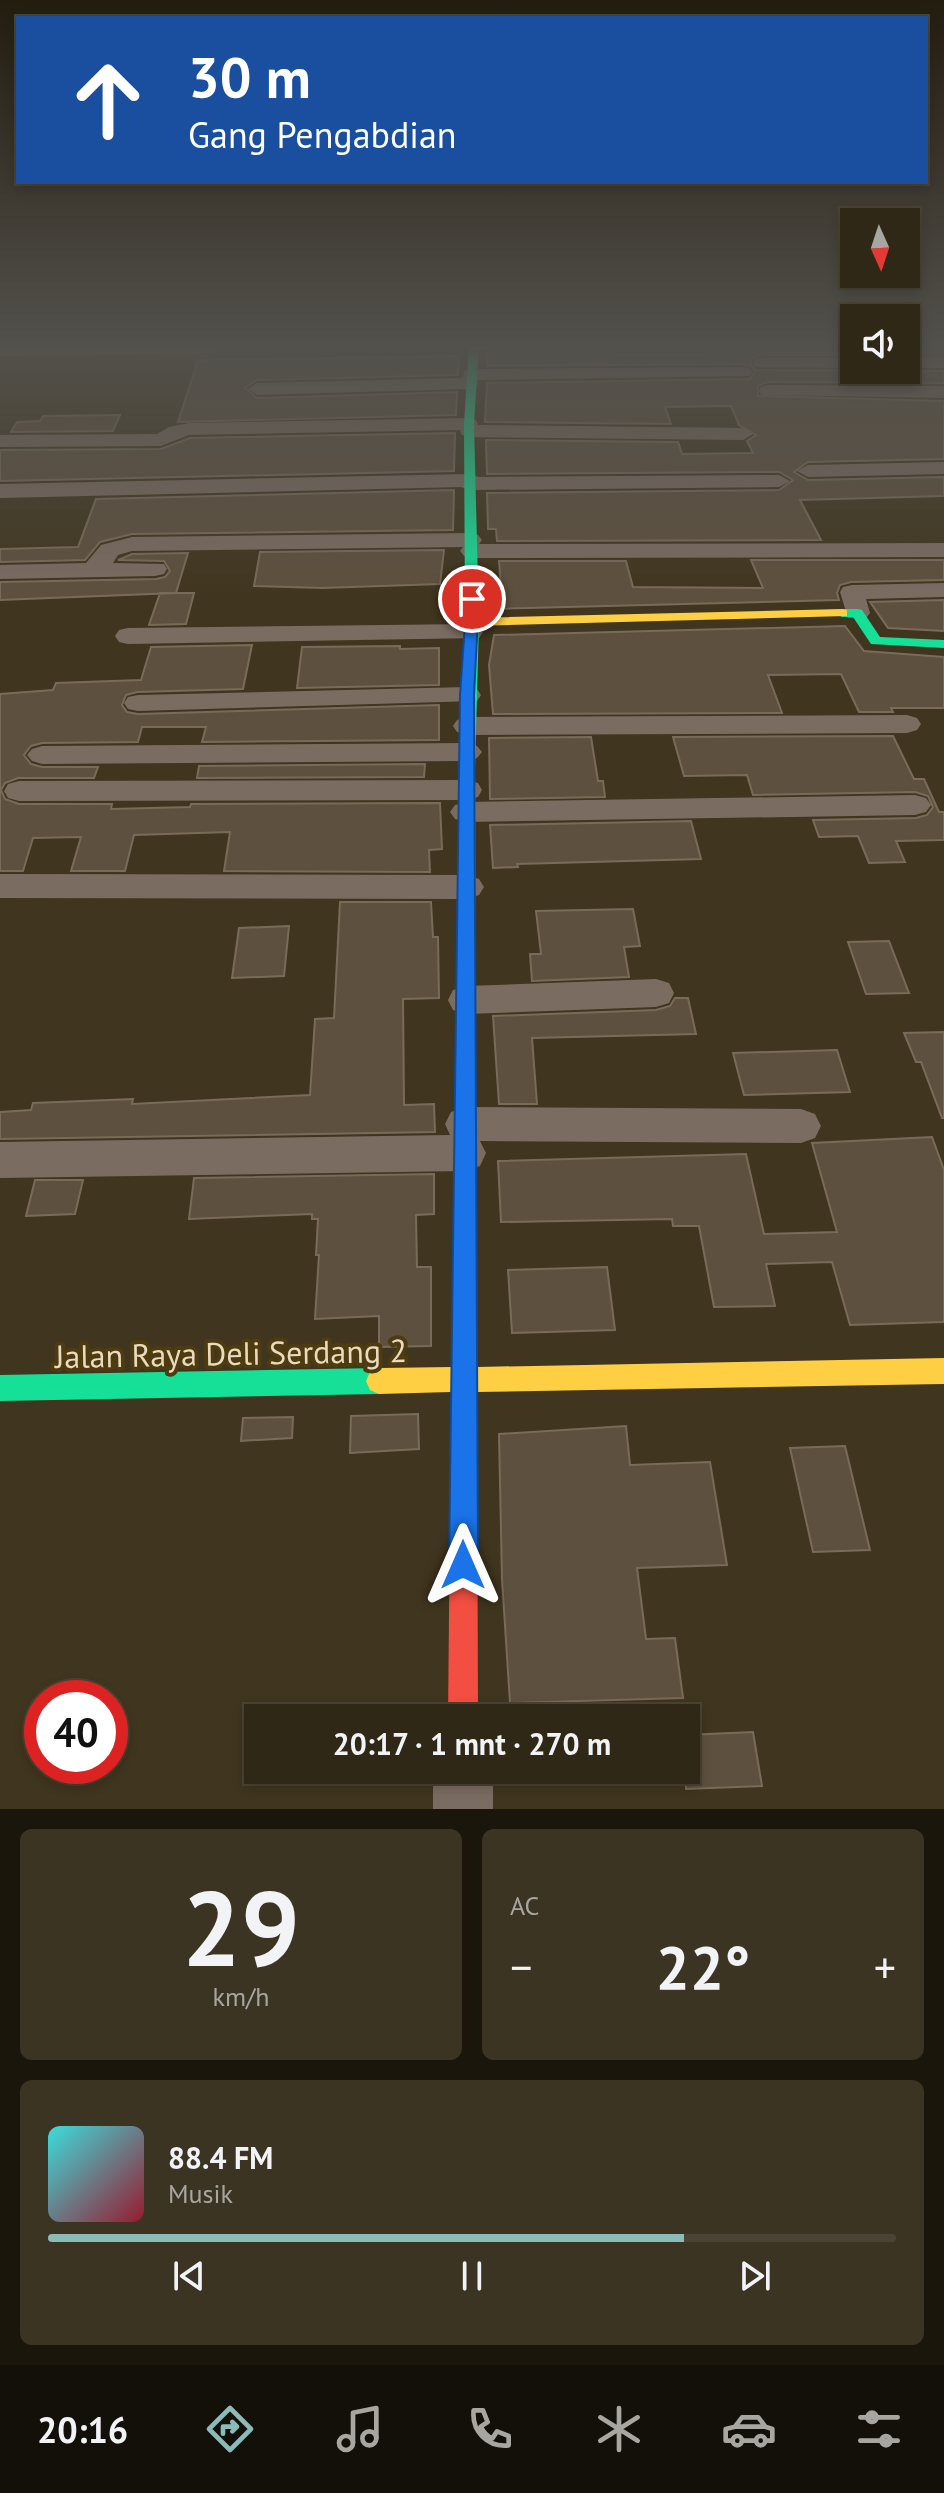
<!DOCTYPE html>
<html lang="id">
<meta charset="utf-8">
<style>
:root{--surface:#302816;--page:#3c3423;--text:#f1f3f6;--muted:#a8a6a1;--line:#4b4435;--accent:#8bbbb9}
body{margin:0;font-family:"PT Sans",sans-serif;background:var(--page);color:var(--text);height:100vh;display:flex;flex-direction:column;font-size:30px;white-space:nowrap}
*{box-sizing:border-box;margin:0}
p{font-size:26px;color:var(--muted)}
.icon{flex:none;width:44px;height:44px;fill:none;stroke:currentColor;stroke-width:2;stroke-linecap:round;stroke-linejoin:round}
.map{position:relative;height:1809px;overflow:hidden}
.sheet{display:flex;flex-direction:column;gap:20px;padding:20px;background:#1a160c;flex:1}
.sheet>*{flex:none}
.guide{position:absolute;left:16px;top:16px;width:912px;height:168px;border-radius:0px;box-shadow:0 4px 12px #0003,0 0 0 2px var(--line);background:#1a4fa0;color:#fff;overflow:hidden}
.needle{width:52px;rotate:177deg}
.buttons{position:absolute;left:840px;top:208px;display:grid;gap:16px}
.buttons a{display:grid;place-items:center;width:80px;height:80px;border-radius:0px;background:var(--surface);box-shadow:0 4px 12px #0003,0 0 0 2px var(--line);font-size:40px}
.speed{position:absolute;left:24px;top:1680px;display:flex;gap:16px;font-size:40px;font-weight:700;text-align:center}
.speed>*{display:grid;place-content:center;width:104px;height:104px;border-radius:50%;background:var(--surface);box-shadow:0 4px 12px #0003,0 0 0 2px var(--line);line-height:1}
.speed .limit{border:12px solid #d22;background:#fff;color:#111}
.pin{position:absolute;display:grid;place-items:center;width:68px;height:68px;color:#fff;margin:-34px;border:4px solid #fff;border-radius:50%;box-shadow:0 2px 8px #0007}
.me{position:absolute;width:88px;margin:-44px;rotate:0deg;stroke-linejoin:round;filter:drop-shadow(0 0 6px #0008)}
.turn{display:flex;align-items:center;gap:28px;height:168px;padding:0 40px;font-size:36px}
.turn .icon{width:104px;height:104px;stroke-width:2.5}
.turn b{display:block;font-size:56px;line-height:68px}
.big{font-size:60px;font-weight:800;line-height:1.1}
.sheet .card{flex:1;display:flex;flex-direction:column;justify-content:center;gap:12px;min-width:0;padding:0 28px;border-radius:12px;background:var(--page)}
.sheet .dial{align-items:center;gap:0}
.dial b{font-size:104px;line-height:1}
.song{display:flex;align-items:center;gap:24px}
.cover{width:96px;height:96px;border-radius:12px;background:linear-gradient(135deg,hsl(180 70% 55%),hsl(350 70% 35%))}
.played{height:8px;border-radius:4px;background:linear-gradient(90deg,var(--accent) 75%,var(--line) 75%)}
.keys{display:flex;justify-content:space-around;direction:ltr}
.heat{display:flex;justify-content:space-between;align-items:center;font-size:44px;direction:ltr}
.sheet .tiles{flex:1;display:grid;gap:20px;grid-template-columns:1fr 1fr}
.card:last-child{grid-column:span 2}
.trip{position:absolute;left:244px;top:1704px;width:456px;height:80px;border-radius:0px;background:var(--surface);box-shadow:0 4px 12px #0003,0 0 0 2px var(--line);font-weight:800;line-height:80px;text-align:center}
.dock{display:flex;height:128px;justify-content:space-around;align-items:center;background:#131009;color:var(--muted)}
.dock .icon{width:56px;height:56px}
.dock .current{color:var(--accent)}
.dock b{font-size:36px;color:var(--text)}
.map>svg:first-child{display:block}
.building{fill:#5e503e;stroke:#796b59;stroke-width:2}
.lines{fill:none;stroke-linecap:round;stroke-linejoin:round}
.street{fill:#7b6c62;fill-rule:evenodd}
.fast{fill:#16e098;fill-rule:evenodd}
.slow{fill:#ffcf43;fill-rule:evenodd}
.jam{fill:#f24e42;fill-rule:evenodd}
.route{fill:#1a73e8;stroke:#114b97;stroke-width:2}
.labels{text-anchor:middle;stroke-width:8;stroke-linejoin:round;paint-order:stroke}
.near-street-label{font-size:32px;fill:#e9dbbf;stroke:#4e3b10}
</style>
<div class="map">
<svg width="944" height="1809" viewBox="0 0 944 1809">
<rect width="100%" height="100%" fill="#40351e"/>
<path class="building" d="M821 344 824 349H854V355H762L754 357 750 363 756 370 944 371V383L768 382 758 386V396L944 401V459L808 462 794 472 808 480 944 477V496L800 500 821 540 497 541 496 529H488L487 493 779 490 793 480 779 472 487 474 486 440 678 442 682 454 753 453 747 441 756 435 739 425 731 406 665 407 671 424 485 422 487 383 749 379 755 372 751 366 743 364 487 366 488 352 523 351 537 347 609 346 611 355H704L700 345Z
M459 356 458 375 257 380 245 388 257 398 457 392 456 415 178 422 198 360Z
M120 415 113 431 11 432 17 422 40 421 43 416Z
M455 433 454 471 0 481V450L161 449 190 438Z
M454 490 453 530 132 534 100 542 85 560 0 562V549L78 547 96 499Z
M444 550 440 584 322 588 254 586 260 552Z
M188 553 176 593 0 600V582L156 579 165 577 170 571 164 561 118 560 132 554Z
M751 560H944V580L851 582 840 585 837 593 839 600 492 609 490 588H501L499 561H626L633 587 763 588Z
M160 593H194L186 624 149 625Z
M944 600V631L888 628 870 602Z
M845 626 864 651 944 657V708H891L893 712H859L841 674 768 675 782 713 493 714 489 665 494 635Z
M252 645 243 689 137 692 126 695 122 705 127 712 138 714 439 705V740L202 742 206 727H142L138 742 42 743 31 746 24 755 31 764 42 767H98L94 778H18L5 783 1 790 5 799 19 804H112L111 809 190 807 191 804 440 803 442 849 429 850 430 872 224 871 230 832 134 835 125 871H71L81 837 33 838 23 871H0V694L53 690 56 683 141 680 151 647Z
M400 646V649L439 648V685L297 688 302 647Z
M893 736 914 779H924L939 812H944V840L896 841 905 862 869 863 858 836 819 837 813 820 916 818 927 815 933 807 928 796 915 792 753 795 747 775 684 776 673 737Z
M591 737 598 781H603L605 797 490 799 489 738Z
M425 764 424 777 197 778 199 766Z
M691 821 701 859 517 864 518 867 493 868 490 825Z
M340 902H431L433 937H438L439 998 403 999 404 1105 434 1104 435 1132 0 1139V1112L31 1110 33 1103 133 1099 132 1104 310 1095 315 1019 334 1018Z
M633 909 640 946 624 947 629 977 532 981 530 954H541L536 911Z
M289 926 284 976 232 978 239 928Z
M889 941 909 993 866 994 848 942Z
M675 998H688L696 1034 532 1038 537 1104H499L493 1016 656 1010 670 1006Z
M944 1032V1118H942L921 1062H916L904 1033Z
M837 1050 850 1092 744 1095 733 1053Z
M932 1137 944 1170V1322L850 1325 832 1262 766 1264 775 1306 714 1307 699 1226H673L672 1219 501 1222 498 1161 746 1154 764 1234 837 1232 812 1143Z
M434 1174V1214L416 1215 417 1267H431V1346L379 1347V1316L315 1319 319 1255H316L318 1219H312V1214L189 1219 194 1178Z
M35 1180H83L75 1214 26 1216Z
M607 1267 615 1330 512 1333 508 1270Z
M418 1414 419 1449 350 1453 351 1416Z
M293 1417 292 1438 241 1441 243 1418Z
M626 1426 630 1465 710 1462 727 1565 637 1568 646 1639 675 1638 683 1698 510 1703 502 1579 499 1434Z
M845 1446 870 1550 813 1552 790 1448Z
M753 1732 762 1786 686 1789V1735Z"/>
<g class="lines">
<path class="street" d="M219 344 222 348 213 353 0 356V346Z
M465 344H537C527 352 475 352 465 344Z
M762 358H854V368L756 367 753 363 756 359Z
M906 358H944V368H906Z
M743 367 749 368 752 372 749 376 478 380 477 387 470 389 257 395 248 389 257 383 463 378 464 371 470 369Z
M768 385 944 386V398L761 395 759 391 761 387Z
M469 418 476 420 478 425 743 428 753 434 743 440 469 437 462 435 460 430 189 435 161 446 0 447V435L157 434 169 427 189 423Z
M944 462V474L808 477 797 471 808 465Z
M470 474 479 477 779 475 790 481 779 487 470 490 461 487 0 498V484Z
M470 533 478 535 482 540 479 544 944 543V557L472 558 464 556 460 551 463 547 132 551 118 555 113 563 164 564 167 569 164 574 155 576 0 579V565L86 563 101 545 132 537Z
M944 583V597L866 599 870 613 866 618H848L840 592 843 587 852 585Z
M470 624 479 626 483 632 479 638 128 644 119 642 115 636 119 630 128 628Z
M467 687 477 689 481 695 477 701 138 711 128 709 124 703 128 697 138 695Z
M907 715 917 718 921 724 917 730 907 733 467 735 457 732 453 726 457 720 467 717Z
M467 743 477 746 482 752 477 758 467 761 42 764 32 761 27 755 32 749 42 746Z
M467 780 478 783 482 790 478 797 467 800 19 801 8 798 4 791 8 784 19 781Z
M915 795 926 798 931 805 926 812 915 815 466 822 455 819 450 812 455 805 466 802Z
M0 874 467 875 479 879 484 887 479 895 467 899 0 898Z
M656 979 669 983 674 993 669 1003 656 1007 466 1014 453 1010 448 1000 453 990 466 986Z
M465 1107 801 1109 815 1114 821 1126 815 1138 801 1143 480 1141 486 1153 480 1166 465 1171 0 1178V1142L450 1135 445 1124 451 1112Z
M433 1770H493V1809H433Z"/>
<path class="fast" d="M469 344H479L474 424 479 622 475 769 467 774 459 769 465 622 464 424Z
M857 609 862 610 880 637 944 640V648L871 644 853 617H842L835 613 842 609Z
M379 1368 388 1372 392 1381 388 1390 379 1394 0 1401V1375Z"/>
<path class="slow" d="M842 609 847 610V616L472 626 465 622 472 618Z
M467 764 475 769 477 1367 944 1358V1384L477 1392V1414L473 1423 464 1427 455 1423 451 1414V1392L379 1394 370 1390 366 1381 370 1372 379 1368 452 1367 459 769Z"/>
<path class="jam" d="M464 1401 473 1405 477 1414 478 1718H448L451 1414 455 1405Z"/>
</g>
<linearGradient id="sky" x2="0" y2="1"><stop stop-color="#231d10"/><stop offset="0.58" stop-color="#53514c"/><stop offset="1" stop-color="#53514c" stop-opacity="0"/></linearGradient>
<rect width="944" height="597" fill="url(#sky)"/>
<path class="route" d="M467 596 479 599 474 695 478 1565 473 1575 463 1579 453 1575 449 1565 460 695Z"/>
<g class="labels">
<g class="near-street-label">
<text transform="translate(231 1354) rotate(-1)" y="11">Jalan Raya Deli Serdang 2</text>
</g>
</g>
</svg>
<div class="buttons">
<a><svg class="needle" viewBox="-14 -14 28 28"><path d="M0-13l5 13h-10z" fill="#e53935"/><path d="M0 13l5-13h-10z" fill="#a8a6a1"/></svg></a>
<a><svg class="icon" aria-label="sound" viewBox="0 0 24 24"><path d="M4 9h4l5-4v14l-5-4H4zM17 9q2 3 0 6"/></svg></a>
</div>
<div class="speed"><div class="limit">40</div></div>
<div class="pin" style="left:472px;top:599px;background:#d93025"><svg class="icon" aria-label="arrive" viewBox="0 0 24 24"><path d="M6 21V4h12l-3 4 3 4H6"/></svg></div>
<svg class="me" style="left:463px;top:1565px" viewBox="-20 -20 40 40"><path d="M0-17L14 15 0 8-14 15z" fill="#1a73e8" stroke="#fff" stroke-width="4"/></svg>
<div class="trip">20:17 · 1 mnt · 270 m</div>
<div class="guide">
<div class="turn"><svg class="icon" aria-label="ahead" viewBox="0 0 24 24"><path d="M12 20V5M6 11l6-6 6 6"/></svg><div><b>30 m</b>Gang Pengabdian</div></div>
</div>
</div>
<section class="sheet">
<div class="tiles">
<div class="card dial"><b>29</b><p>km/h</p></div>
<div class="card"><p>AC</p>
<div class="heat"><a>−</a><b class="big">22°</b><a>+</a></div>
</div>
<div class="card">
<div class="song"><i class="cover"></i><div><b>88.4 FM</b><p>Musik</p></div></div>
<div class="played"></div>
<div class="keys"><svg class="icon" aria-label="previous" viewBox="0 0 24 24"><path d="M18 5L8 12l10 7zM5 5v14"/></svg><svg class="icon" aria-label="pause" viewBox="0 0 24 24"><path d="M8 5v14M16 5v14"/></svg><svg class="icon" aria-label="next" viewBox="0 0 24 24"><path d="M6 5l10 7-10 7zM19 5v14"/></svg></div>
</div>
</div>
</section>
<nav class="dock">
<b>20:16</b>
<svg class="icon current" aria-label="directions" viewBox="0 0 24 24"><path d="M12 3l9 9-9 9-9-9zM9 14v-3h6M13 9l2 2-2 2"/></svg>
<svg class="icon" aria-label="music" viewBox="0 0 24 24"><path d="M9 18V5l10-2v13"/><circle cx="6" cy="18" r="3"/><circle cx="16" cy="16" r="3"/></svg>
<svg class="icon" aria-label="phone" viewBox="0 0 24 24"><path d="M5 4h4l2 5-3 2q2 4 5 5l2-3 5 2v4C11 20 4 13 5 4z"/></svg>
<svg class="icon" aria-label="climate" viewBox="0 0 24 24"><path d="M12 3v18M4 7l16 10M4 17L20 7"/></svg>
<svg class="icon" aria-label="car" viewBox="0 0 24 24"><path d="M5 17H2v-5l4-1 3-4h7l3 4 3 1v5h-3M9 17h6M6 11h13"/><circle cx="7" cy="17" r="2"/><circle cx="17" cy="17" r="2"/></svg>
<svg class="icon" aria-label="filters" viewBox="0 0 24 24"><path d="M4 7h16M4 17h16"/><circle cx="9" cy="7" r="2"/><circle cx="15" cy="17" r="2"/></svg>
</nav>
